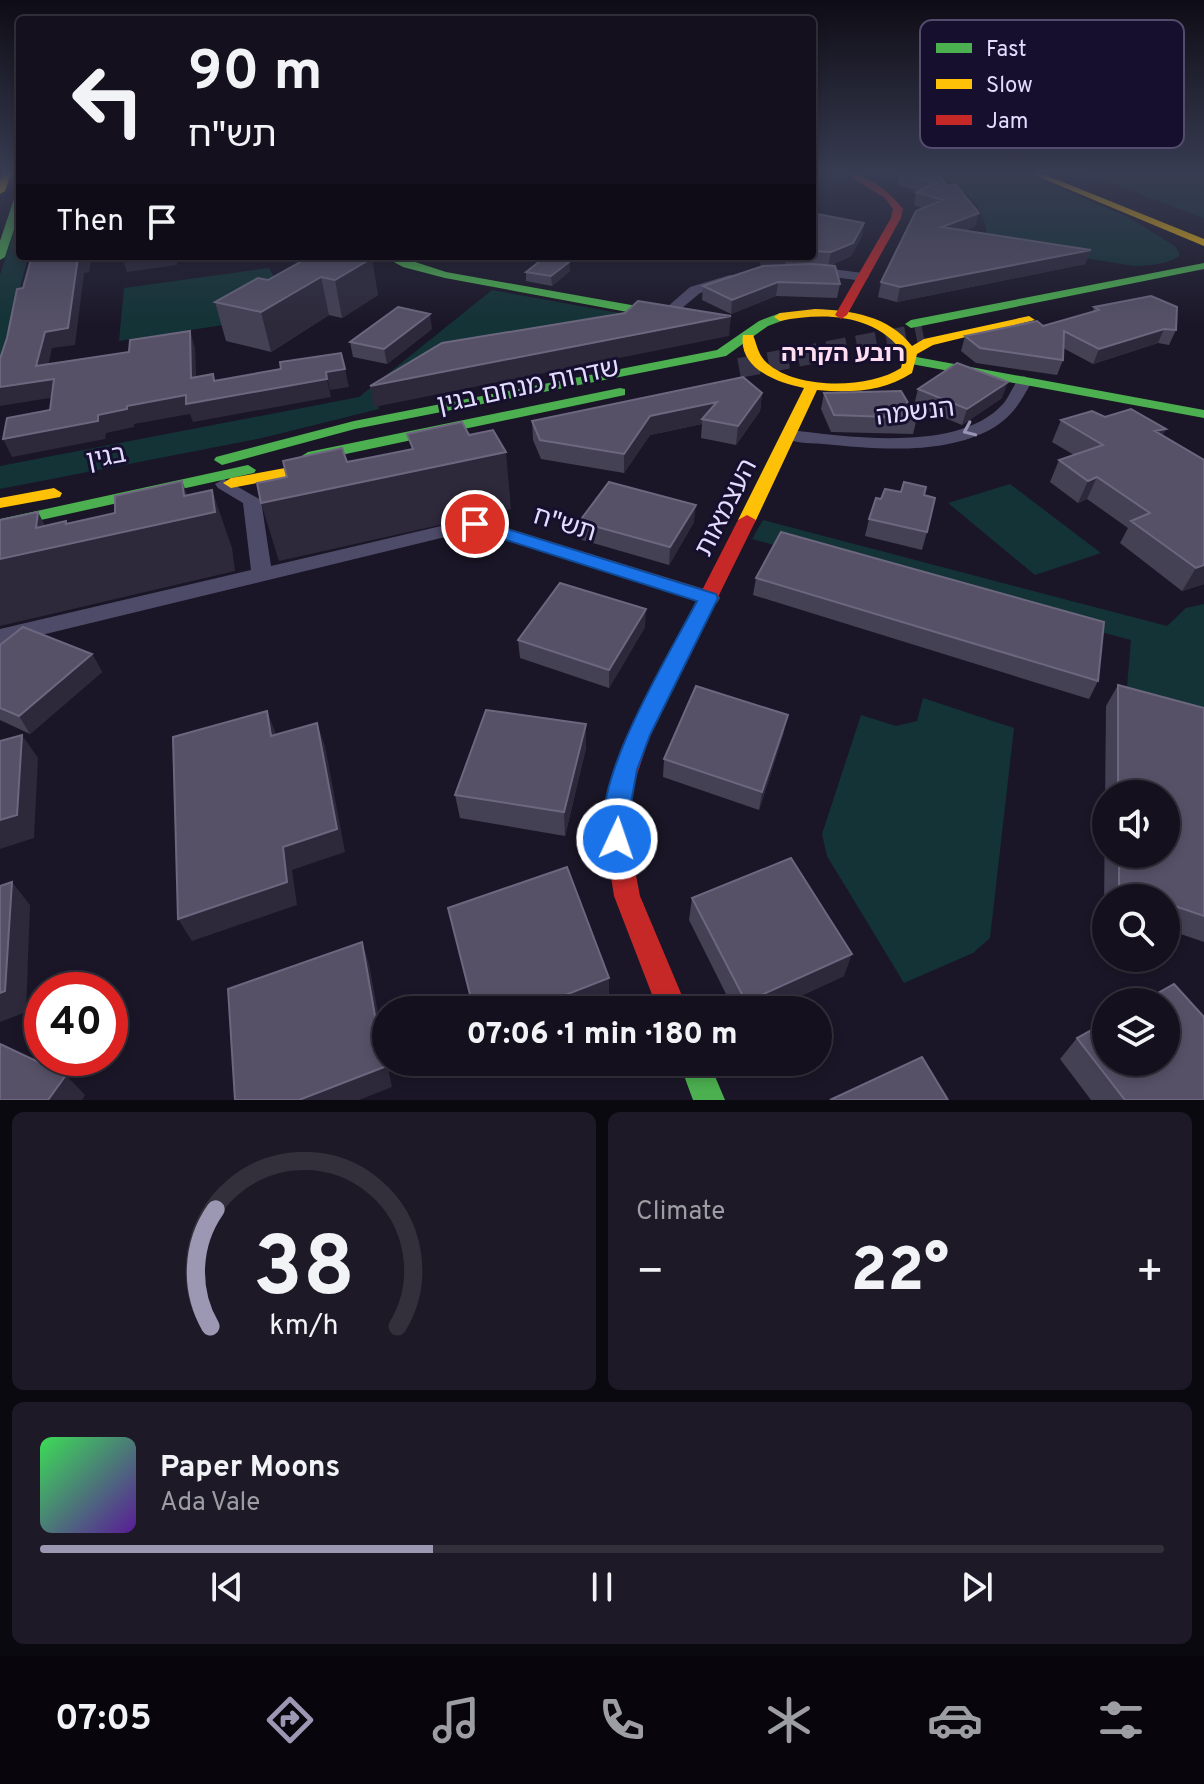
<!DOCTYPE html>
<meta charset="utf-8">
<style>
:root{--surface:#14101d;--page:#1d1926;--text:#f1f3f6;--muted:#9d9da4;--line:#33303b;--accent:#9c97b3}
body{margin:0;font-family:Overpass,"Noto Sans Hebrew",sans-serif;background:var(--page);color:var(--text);height:100vh;display:flex;flex-direction:column;font-size:30px;white-space:nowrap}
*{box-sizing:border-box;margin:0}
p{font-size:26px;color:var(--muted)}
.icon{flex:none;width:44px;height:44px;fill:none;stroke:currentColor;stroke-width:2;stroke-linecap:round;stroke-linejoin:round}
.map{position:relative;height:1100px;overflow:hidden}
.drawer{display:flex;flex-direction:column;gap:12px;padding:12px;background:#0b0910;flex:1}
.drawer>*{flex:none}
.guide{position:absolute;left:16px;top:16px;width:800px;height:244px;border-radius:8px;box-shadow:0 4px 12px #0003,0 0 0 2px var(--line);background:#14101d;color:var(--text);overflow:hidden}
.buttons{position:absolute;left:1092px;top:780px;display:grid;gap:16px}
.buttons a{display:grid;place-items:center;width:88px;height:88px;border-radius:50%;background:var(--surface);box-shadow:0 4px 12px #0003,0 0 0 2px var(--line);font-size:40px}
.speed{position:absolute;left:24px;top:972px;display:flex;gap:16px;font-size:40px;font-weight:700;text-align:center}
.speed>*{display:grid;place-content:center;width:104px;height:104px;border-radius:50%;background:var(--surface);box-shadow:0 4px 12px #0003,0 0 0 2px var(--line);line-height:1}
.speed .limit{border:12px solid #d22;background:#fff;color:#111}
.pin{position:absolute;display:grid;place-items:center;width:68px;height:68px;color:#fff;margin:-34px;border:4px solid #fff;border-radius:50%;box-shadow:0 2px 8px #0007}
.me{position:absolute;width:88px;margin:-44px;rotate:3deg;stroke-linejoin:round;filter:drop-shadow(0 0 6px #0008)}
.turn{display:flex;align-items:center;gap:28px;height:168px;padding:0 40px;font-size:36px}
.turn .icon{width:104px;height:104px;stroke-width:2.5}
.turn b{display:block;font-size:56px;line-height:68px}
.then{display:flex;align-items:center;height:76px;padding:0 40px;background:#0003;gap:16px;font-size:30px}
.big{font-size:60px;font-weight:800;line-height:1.1}
.drawer .card{flex:1;display:flex;flex-direction:column;justify-content:center;gap:12px;min-width:0;padding:0 28px;border-radius:12px;background:var(--page)}
.drawer .dial{align-items:center;gap:0}
.dial svg{height:208px;overflow:visible;fill:none;stroke:var(--line);stroke-width:7;stroke-linecap:round;text-anchor:middle}
.dial text{fill:var(--text);stroke:none}
.song{display:flex;align-items:center;gap:24px}
.cover{width:96px;height:96px;border-radius:12px;background:linear-gradient(135deg,hsl(130 70% 55%),hsl(270 70% 35%))}
.played{height:8px;border-radius:4px;background:linear-gradient(90deg,var(--accent) 35%,var(--line) 35%)}
.keys{display:flex;justify-content:space-around;direction:ltr}
.heat{display:flex;justify-content:space-between;align-items:center;font-size:44px;direction:ltr}
.drawer .tiles{flex:1;display:grid;gap:12px;grid-template-columns:1fr 1fr}
.card:last-child{grid-column:span 2}
.trip{position:absolute;left:372px;top:996px;width:460px;height:80px;border-radius:40px;background:var(--surface);box-shadow:0 4px 12px #0003,0 0 0 2px var(--line);font-weight:800;line-height:80px;text-align:center}
.tab-bar{display:flex;height:128px;justify-content:space-around;align-items:center;background:#08060c;color:var(--muted)}
.tab-bar .icon{width:56px;height:56px}
.tab-bar .selected{color:var(--accent)}
.tab-bar b{font-size:36px;color:var(--text)}
.map>svg:first-child{display:block}
.green{fill:#133336}
.lines{fill:none;stroke-linecap:round;stroke-linejoin:round}
.secondary-tunnel{stroke:#383447;stroke-width:20;stroke-dasharray:20 10;stroke-linecap:butt}
.street{fill:#4e4b68;fill-rule:evenodd}
.fast{fill:#4caf50;fill-rule:evenodd}
.slow{fill:#ffc107;fill-rule:evenodd}
.jam{fill:#c62828;fill-rule:evenodd}
.wall{fill:#454155;fill-rule:evenodd}
.shaded-wall{fill:#2d293b}
.building{fill:#565167;stroke:#6c677f;stroke-width:2}
.oneway{stroke:#9894b4}
.route{fill:#1a73e8;stroke:#114b97;stroke-width:2}
.labels{text-anchor:middle;stroke-width:6;stroke-linejoin:round;paint-order:stroke}
.far-neighbourhood-label{font-size:24px;font-weight:bold;fill:#ffdef1;stroke:#160f2e}
.street-label{font-size:26px;fill:#e2dcff;stroke:#160f2e}
.key{fill:#160f2e;stroke:#534c6d;stroke-width:2}
.key-label{font-size:22px;fill:#e2dcff}
</style>
<div class="map">
<svg width="1204" height="1100" viewBox="0 0 1204 1100">
<rect width="100%" height="100%" fill="#1a1627"/>
<path class="green" d="M926 172H1023L1128 217 1176 247 1180 255C1168 265 1150 265 1135 266L987 243C988 202 961 186 926 172Z
M1081 172H1204V218Z
M20 212V256H28L0 369V275Z
M269 268 282 291 223 325 119 341 124 288Z
M492 290 625 314 376 395 379 409 262 438 0 489V466L359 397Z
M1010 484 1101 553 1035 575 948 503Z
M763 520 1167 626 1186 608 1204 604V721L1126 699 1131 640 752 539Z
M923 698 1014 728 990 938 973 953 904 983 827 856 822 834 861 715 896 726 917 721Z"/>
<g class="lines">
<path class="secondary-tunnel" d="M739 368 923 333"/>
<path class="street" d="M809 266 863 273 869 277 863 281 805 273V267Z
M730 275 735 276V282L700 293 670 318 658 315 690 287Z
M1024 376 1032 381C1022 400 1013 416 993 428 944 456 876 449 823 444 810 443 791 444 782 435L790 430C849 437 959 453 1003 404 1009 397 1013 386 1019 378Z
M224 479 261 500 271 566 475 518 717 593 720 598 717 603 709 605 474 530 0 645V629L251 570 243 503 218 488 215 484Z"/>
<path class="fast" d="M20 193V211L5 257 0 260V241L15 196Z
M383 256H397L446 272 665 311 671 315 665 319 445 278 403 267Z
M1204 263V269L911 328 905 324 911 320Z
M780 313 784 314V320L768 326 726 356 355 429 222 465 214 460 216 457 354 421 717 350 759 321Z
M911 356 1204 410V418L906 363 904 360Z
M620 388 625 389V395L308 462 300 457 308 452Z
M248 465 256 470 254 473 0 529V519Z
M679 1062H709L725 1100H693Z"/>
<path class="slow" d="M4 172H12L5 191 0 194V180Z
M1027 172H1038L1204 239V246Z
M815 309C851 310 889 316 912 346L924 339 1029 316 1035 320 933 345 917 354 912 373C883 392 850 393 817 390L756 520 753 524H741L738 520 804 388C777 383 738 368 743 335H753C757 345 758 355 767 363 797 390 869 389 901 368L904 354C876 314 825 312 780 321L774 317 780 313Z
M323 461 331 466 329 469 231 488 223 483 231 478Z
M54 488 62 493 60 497 0 508V498Z"/>
<path class="jam" d="M843 172C865 172 890 192 903 209L901 218 847 315 841 319 835 315 891 218 893 209 885 198Z
M747 515 756 520 650 735 632 790 629 839 640 896 688 1010H658L614 896 605 839 608 790 628 735 738 520Z"/>
</g>
<path class="wall" d="M900 172 947 185 979 213 975 226 964 231 1091 250 1085 264 897 302 878 297 881 282 922 208 914 205 916 192 919 191 898 185Z
M812 213 864 223 862 236 851 256 829 266 840 284 837 298 776 296 731 314 702 300 703 286 762 267 761 256H812ZM785 264 802 265 768 266Z
M488 256H524L517 261Z
M370 258 378 295 342 318 329 315 271 352 226 341 215 302 268 280Z
M569 262 570 271 552 286 526 281V272Z
M1094 307 1176 330 1169 345 1158 343 1093 364 1063 348V360L1057 375 976 363 961 351 965 336 1043 326 1093 312Z
M432 329 387 364 353 357 350 342Z
M918 389 1002 398 962 425 914 405Z
M762 393 760 411 736 445 701 438 702 424 650 435 624 473 541 459 533 440 532 421Z
M824 393 917 418 913 434 831 432 821 409Z
M1061 420 1166 429 1162 436 1204 460V584L1182 591 1120 543 1128 528 1087 499 1078 503 1050 482 1059 460 1074 455 1052 442Z
M901 492 924 495 927 532 922 550 865 536 869 519 881 499Z
M579 522H694L669 565 579 539Z
M756 578 1098 681 1089 699 753 595Z
M645 627 609 688 520 658 518 640Z
M0 645 92 654 102 672 30 734 0 720Z
M1118 685 1204 708V942L1166 929V898H1106V908H1104L1106 706ZM1106 794H1166V854H1106Z
M784 732 759 810 663 777 664 759Z
M586 748 565 836 460 818 455 795Z
M692 898 844 976 770 1010H734L689 920Z
M448 908 609 999 582 1010H473Z
M1077 1038 1204 1100H1091L1060 1059Z"/>
<path class="shaded-wall" d="M979 213 975 226 938 241 942 227Z
M864 223 862 236 851 256 828 266 831 252Z
M1091 250 1085 264 897 302 900 287Z
M83 256H92L89 272 84 273 75 345 52 348 45 380 54 379 62 396 0 406V387L45 332 78 257Z
M139 256H177V265L127 272 122 258Z
M370 256V259L372 258 378 295 342 318 335 280 320 263Z
M761 256H786L785 264 760 267Z
M569 262 570 271 552 286 551 276Z
M321 277 329 315 271 352 261 312Z
M778 282 776 296 731 314 732 300Z
M430 314 432 329 387 364 384 349Z
M731 316 729 336 374 407 370 386Z
M1164 329 1158 343 1093 364 1099 349Z
M190 331 195 348 197 396 191 378Z
M345 369 349 387 330 390 326 372Z
M213 374 219 392 327 379 331 397 193 422 190 414 134 424V427L106 433 105 439 12 457 3 439 98 415 214 381Z
M1008 382 1002 398 962 425 967 409Z
M762 393 760 411 736 445 738 426Z
M717 402 702 419V424L650 435 624 473V454L650 416Z
M1166 429 1155 450V431Z
M506 452 511 509 279 561 261 503Z
M1097 477 1087 499 1078 503 1088 481Z
M182 481 196 517 212 490 232 548 235 571 0 626V559L36 528 38 512 56 547 66 521 76 542 184 496Z
M696 505 694 522 669 565 670 547Z
M1204 565V584L1182 591 1196 568Z
M646 609 645 627 609 688V670Z
M92 654 102 672 30 734 19 716Z
M267 711 276 734 271 736Z
M788 715 784 732 759 810 762 792Z
M317 723 325 746 345 852 292 870 297 905 192 941 178 919 283 847Z
M586 724V748L565 836 564 812Z
M22 735 38 758 34 838 0 849V820Z
M12 882 30 905 26 1012 0 1022V993Z
M362 942 369 964 386 1056V1062H387L392 1087 359 1100H299Z
M852 954 844 976 770 1010H744L746 1002Z
M609 978V999L582 1010H527Z
M66 1075 85 1095 82 1100H48Z"/>
<path class="building" d="M900 172H936L947 185H956L979 213 942 227 1091 250 900 287 881 282 916 211 943 200 916 192 937 183Z
M812 213 864 223 853 243 831 252 812 251Z
M32 256H83L78 257 68 328 45 332 36 366 129 352 130 340 190 331 191 378 213 374 214 381 281 369 280 362 341 353 345 369 326 372 327 379 186 404V395L127 406V409L98 415V421L3 439 7 418 50 410 54 379 0 387V359L7 338 17 289 23 288Z
M311 256H362L372 258 335 280 321 277 261 312 215 302 258 278 268 280Z
M545 257 569 262 551 276 526 272Z
M812 264 835 266 840 284 778 282 732 300 703 286 763 266Z
M1151 296 1177 307 1176 330 1164 329 1099 349 1064 331 1063 360 980 348 965 336 1037 321 1043 326 1099 310 1094 307Z
M638 301 731 316 370 386 442 343 625 313Z
M398 307 430 314 384 349 350 342Z
M957 363 1008 382 967 409 918 389Z
M743 377 762 393 738 426 702 419 717 402 650 416 624 454 540 440 532 421Z
M901 391 917 418 834 415 824 393Z
M1131 409 1166 429 1155 431 1204 460V565L1196 568 1131 521 1150 513 1097 477 1088 481 1059 460 1103 445 1061 420 1092 411 1105 417Z
M462 422 469 435 493 430 506 452 261 503 257 483 287 477 283 461 342 448 347 462 373 457 413 449 407 434Z
M182 481 184 496 212 490 215 512 0 559V520L38 512 36 528 66 521V524L115 513V496Z
M609 482 696 505 670 547 579 522Z
M904 482 926 487 924 495 935 498 927 532 869 519 876 498 881 499 885 489 901 492Z
M781 532 1104 622 1098 681 756 578Z
M560 583 646 609 609 670 518 640Z
M23 627 92 654 19 716 0 708V645Z
M1118 685 1204 708V916L1166 903V898H1151L1119 887V854H1166V794H1118Z
M696 686 788 715 762 792 664 759Z
M486 710 586 724 564 812 455 795Z
M267 711 271 736 317 723 337 829 283 847 287 882 178 919 173 737Z
M22 735 17 815 0 820V741Z
M791 858 852 954 746 1002 692 898Z
M567 867 609 978 527 1010H474L448 908Z
M12 882 5 991 0 993V886Z
M362 942 384 1067 299 1100H235L228 989Z
M1174 984 1204 1017V1100H1125L1077 1038 1106 1022V1062H1166V1002H1142Z
M0 1044 66 1075 48 1100H0Z
M922 1057 948 1100H830Z"/>
<defs><path id="oneway-chevron" d="M-2-3.5L2.5 0L-2 3.5" fill="none" stroke-width="1.6" stroke-linecap="round" stroke-linejoin="round" transform="scale(2)"/></defs>
<use class="oneway" href="#oneway-chevron" transform="translate(969 430) rotate(156)"/>
<linearGradient id="sky" x2="0" y2="1"><stop stop-color="#0e0c15"/><stop offset="0.53" stop-color="#383c52"/><stop offset="1" stop-color="#383c52" stop-opacity="0"/></linearGradient>
<rect width="1204" height="326" fill="url(#sky)"/>
<path class="route" d="M475 519 716 594 718 598 650 735 637 770 629 814V839L626 847 617 850 608 847C582 793 671 652 697 601L469 528 466 524 469 521Z"/>
<g class="labels">
<g class="far-neighbourhood-label">
<text x="843" y="361">רובע הקריה</text>
</g>
<g class="street-label">
<text transform="translate(528 385) rotate(-12)" y="9">שדרות מנחם בגין</text>
<text transform="translate(915 411) rotate(-7)" y="9">הנשמה</text>
<text transform="translate(106 456) rotate(-11)" y="9">בגין</text>
<text transform="translate(725 507) rotate(-63)" y="9">העצמאות</text>
<text transform="translate(565 523) rotate(17)" y="9">תש"ח</text>
</g>
</g>
<rect x="920" y="20" width="264" height="128" rx="12" class="key"/>
<rect x="936" y="43" width="36" height="10" fill="#4caf50"/>
<rect x="936" y="79" width="36" height="10" fill="#ffc107"/>
<rect x="936" y="115" width="36" height="10" fill="#c62828"/>
<g class="key-label">
<text x="986" y="56">Fast</text>
<text x="986" y="92">Slow</text>
<text x="986" y="128">Jam</text>
</g>
</svg>
<div class="buttons">
<a><svg class="icon" aria-label="sound" viewBox="0 0 24 24"><path d="M4 9h4l5-4v14l-5-4H4zM17 9q2 3 0 6"/></svg></a>
<a><svg class="icon" aria-label="search" viewBox="0 0 24 24"><circle cx="10" cy="10" r="6"/><path d="M15 15l6 6"/></svg></a>
<a><svg class="icon" aria-label="layers" viewBox="0 0 24 24"><path d="M12 4l9 5-9 5-9-5zM3 14l9 5 9-5"/></svg></a>
</div>
<div class="speed"><div class="limit">40</div></div>
<div class="pin" style="left:475px;top:524px;background:#d93025"><svg class="icon" aria-label="arrive" viewBox="0 0 24 24"><path d="M6 21V4h12l-3 4 3 4H6"/></svg></div>
<svg class="me" style="left:617px;top:839px" viewBox="-20 -20 40 40"><circle r="17" fill="#1a73e8" stroke="#fff" stroke-width="3"/><path d="M0-11L8 9 0 5-8 9z" fill="#fff"/></svg>
<div class="trip">07:06 · 1 min · 180 m</div>
<div class="guide">
<div class="turn"><svg class="icon" aria-label="left" viewBox="0 0 24 24"><path d="M17 20v-9H6M10 6l-5 5 5 5"/></svg><div><b>90 m</b>תש&quot;ח</div></div>
<div class="then">Then<svg class="icon" aria-label="arrive" viewBox="0 0 24 24"><path d="M6 21V4h12l-3 4 3 4H6"/></svg></div>
</div>
</div>
<section class="drawer">
<div class="tiles">
<div class="card dial"><svg viewBox="0 0 100 80">
<path d="M14 69A42 42 0 1 1 86 69"/>
<path d="M14 69A42 42 0 0 1 16 24" stroke="#9c97b3"/>
<text x="50" y="56" font-size="32" font-weight="700">38</text>
<text x="50" y="72" font-size="11">km/h</text>
</svg></div>
<div class="card"><p>Climate</p>
<div class="heat"><a>−</a><b class="big">22°</b><a>+</a></div>
</div>
<div class="card">
<div class="song"><i class="cover"></i><div><b>Paper Moons</b><p>Ada Vale</p></div></div>
<div class="played"></div>
<div class="keys"><svg class="icon" aria-label="previous" viewBox="0 0 24 24"><path d="M18 5L8 12l10 7zM5 5v14"/></svg><svg class="icon" aria-label="pause" viewBox="0 0 24 24"><path d="M8 5v14M16 5v14"/></svg><svg class="icon" aria-label="next" viewBox="0 0 24 24"><path d="M6 5l10 7-10 7zM19 5v14"/></svg></div>
</div>
</div>
</section>
<nav class="tab-bar">
<b>07:05</b>
<svg class="icon selected" aria-label="directions" viewBox="0 0 24 24"><path d="M12 3l9 9-9 9-9-9zM9 14v-3h6M13 9l2 2-2 2"/></svg>
<svg class="icon" aria-label="music" viewBox="0 0 24 24"><path d="M9 18V5l10-2v13"/><circle cx="6" cy="18" r="3"/><circle cx="16" cy="16" r="3"/></svg>
<svg class="icon" aria-label="phone" viewBox="0 0 24 24"><path d="M5 4h4l2 5-3 2q2 4 5 5l2-3 5 2v4C11 20 4 13 5 4z"/></svg>
<svg class="icon" aria-label="climate" viewBox="0 0 24 24"><path d="M12 3v18M4 7l16 10M4 17L20 7"/></svg>
<svg class="icon" aria-label="car" viewBox="0 0 24 24"><path d="M5 17H2v-5l4-1 3-4h7l3 4 3 1v5h-3M9 17h6M6 11h13"/><circle cx="7" cy="17" r="2"/><circle cx="17" cy="17" r="2"/></svg>
<svg class="icon" aria-label="filters" viewBox="0 0 24 24"><path d="M4 7h16M4 17h16"/><circle cx="9" cy="7" r="2"/><circle cx="15" cy="17" r="2"/></svg>
</nav>
